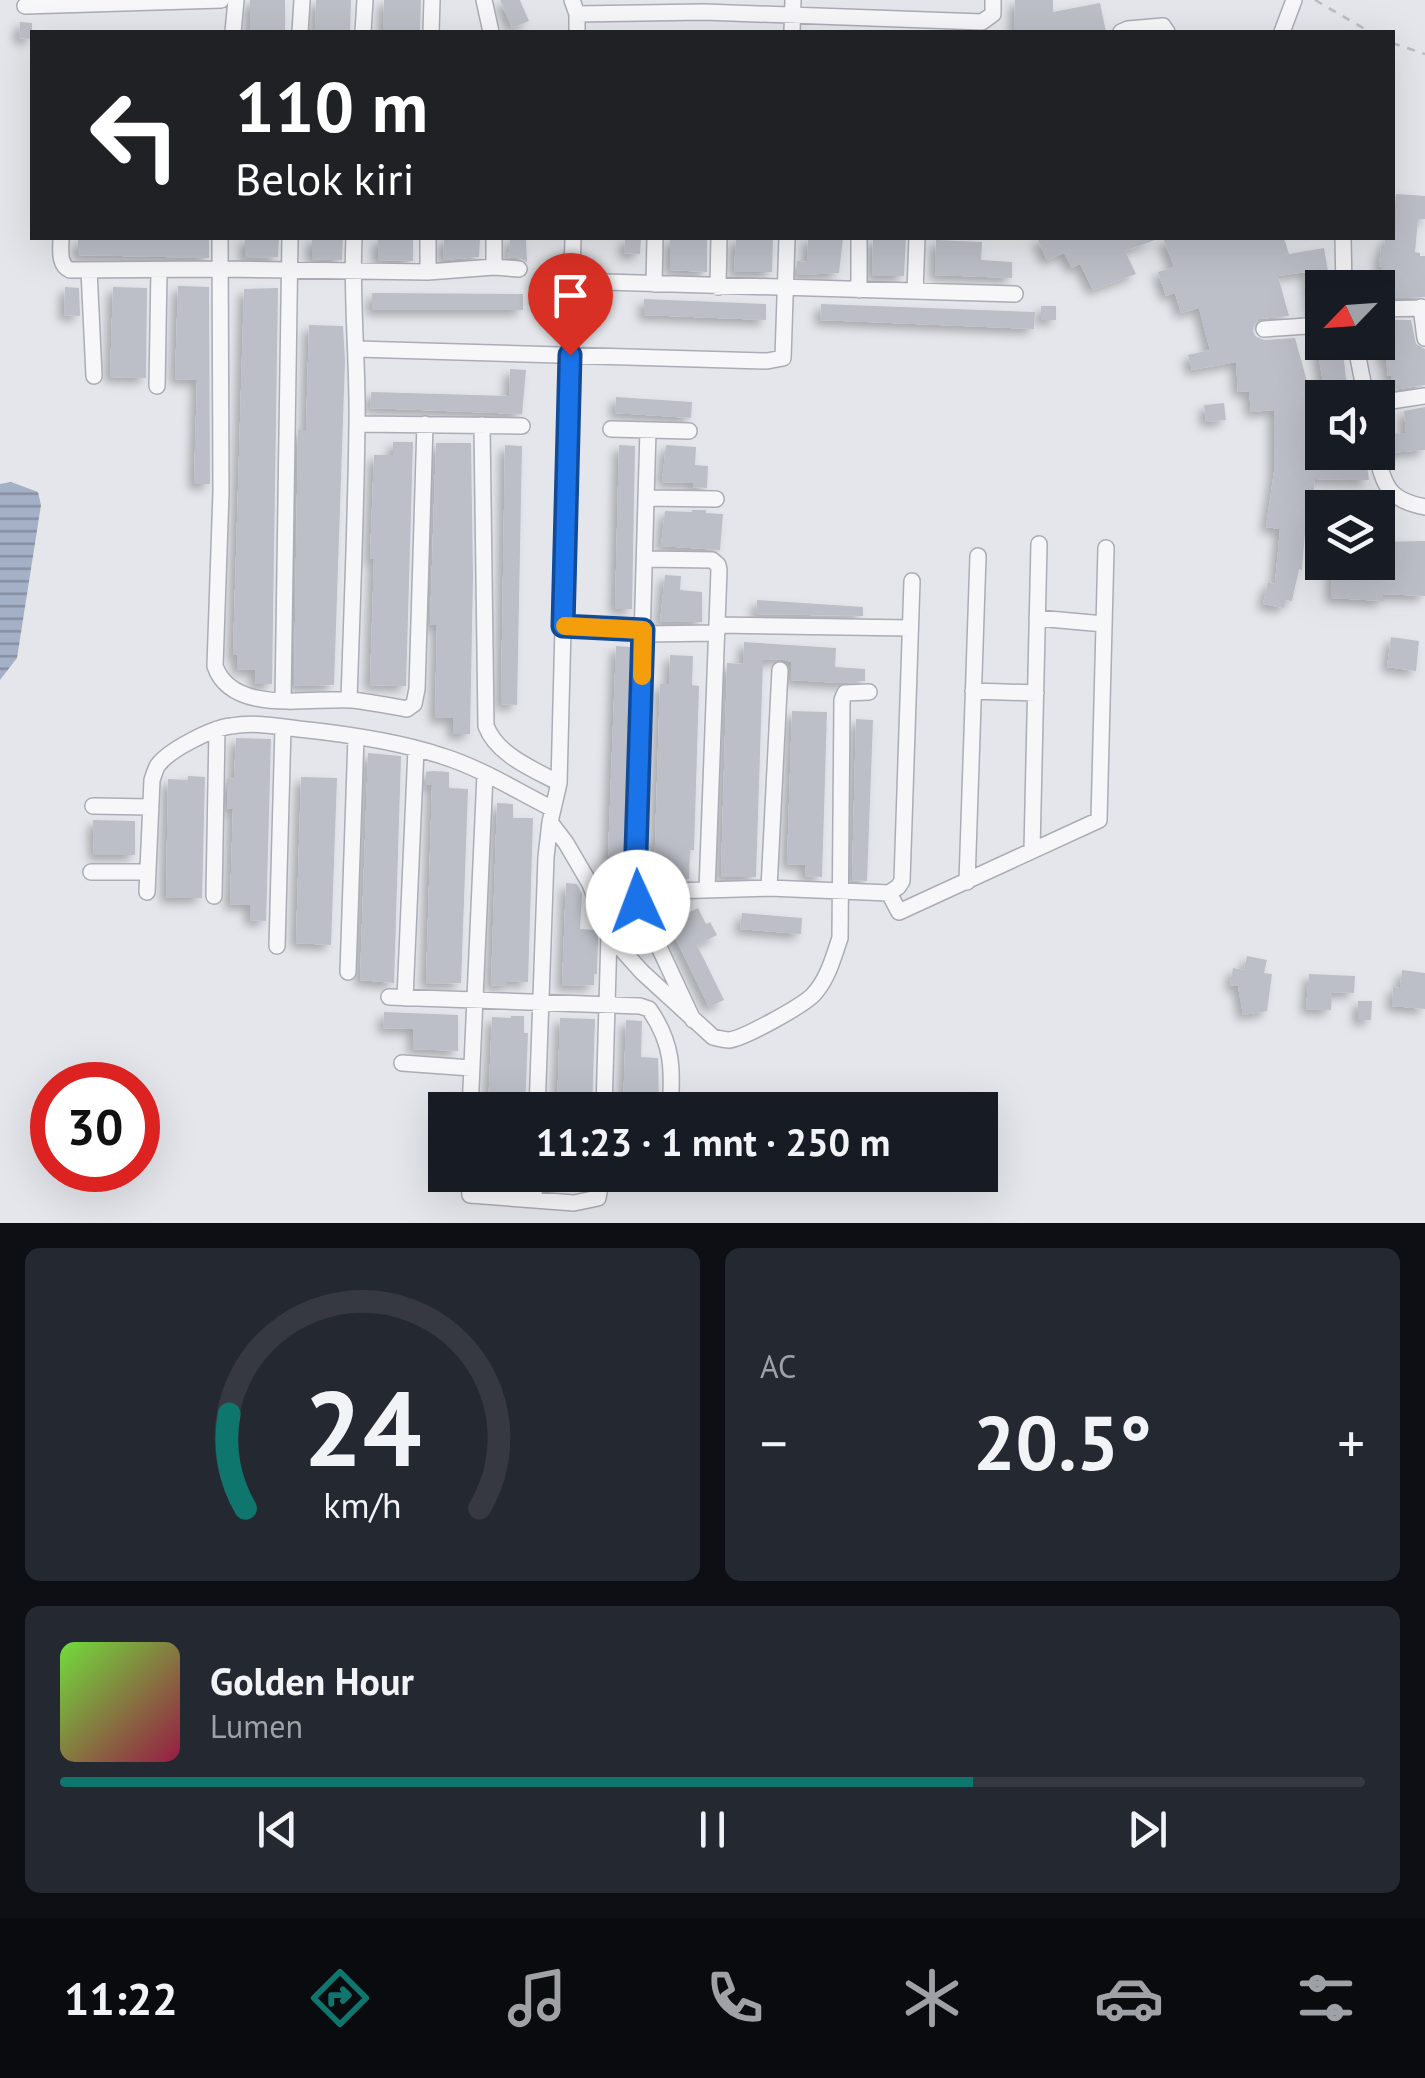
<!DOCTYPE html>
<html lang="id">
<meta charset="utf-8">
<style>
:root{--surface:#171b24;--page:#242831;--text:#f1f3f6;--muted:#9ea1a6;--line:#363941;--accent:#0f766e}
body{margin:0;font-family:"PT Sans",sans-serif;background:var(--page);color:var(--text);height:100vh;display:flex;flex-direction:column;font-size:38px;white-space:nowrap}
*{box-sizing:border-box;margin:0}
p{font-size:32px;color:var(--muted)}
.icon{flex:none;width:55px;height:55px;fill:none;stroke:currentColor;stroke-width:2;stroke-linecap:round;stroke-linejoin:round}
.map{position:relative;height:1223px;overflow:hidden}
.side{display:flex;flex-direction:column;gap:25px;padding:25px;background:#0d0f14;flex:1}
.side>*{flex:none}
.top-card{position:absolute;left:30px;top:30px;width:1365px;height:210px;border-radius:0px;box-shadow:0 10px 40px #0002;background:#202124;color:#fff;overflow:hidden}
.needle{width:65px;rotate:245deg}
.controls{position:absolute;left:1305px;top:270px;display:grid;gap:20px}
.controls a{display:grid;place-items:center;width:90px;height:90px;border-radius:0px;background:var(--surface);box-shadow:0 10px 40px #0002;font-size:50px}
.speed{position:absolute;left:30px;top:1062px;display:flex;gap:20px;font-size:50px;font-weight:700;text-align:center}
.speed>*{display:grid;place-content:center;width:130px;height:130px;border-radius:50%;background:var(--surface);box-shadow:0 10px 40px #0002;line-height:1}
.speed .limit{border:15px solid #d22;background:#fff;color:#111}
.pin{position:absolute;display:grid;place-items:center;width:85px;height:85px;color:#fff;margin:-102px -42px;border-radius:50% 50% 50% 0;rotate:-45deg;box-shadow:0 0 10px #0007}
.pin .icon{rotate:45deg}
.me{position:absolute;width:110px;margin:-55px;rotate:358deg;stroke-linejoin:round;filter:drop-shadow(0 0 8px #0008)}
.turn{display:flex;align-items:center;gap:35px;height:210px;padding:0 40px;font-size:45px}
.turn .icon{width:130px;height:130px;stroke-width:2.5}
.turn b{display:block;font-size:70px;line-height:85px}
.big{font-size:75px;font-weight:600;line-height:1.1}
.side .card{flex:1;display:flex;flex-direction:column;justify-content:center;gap:15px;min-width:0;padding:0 35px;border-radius:15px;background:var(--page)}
.side .dial{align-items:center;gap:0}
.dial svg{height:260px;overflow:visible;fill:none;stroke:var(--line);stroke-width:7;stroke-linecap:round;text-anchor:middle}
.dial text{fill:var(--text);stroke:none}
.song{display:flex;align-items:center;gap:30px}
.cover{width:120px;height:120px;border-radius:15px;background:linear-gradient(135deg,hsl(100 70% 55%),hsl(340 70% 35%))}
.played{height:10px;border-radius:5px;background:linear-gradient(90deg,var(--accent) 70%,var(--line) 70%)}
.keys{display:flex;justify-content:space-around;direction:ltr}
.heat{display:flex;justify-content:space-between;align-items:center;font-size:55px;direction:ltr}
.side .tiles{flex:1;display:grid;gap:25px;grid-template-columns:1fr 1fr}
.card:last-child{grid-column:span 2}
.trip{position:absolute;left:428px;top:1092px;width:570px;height:100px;border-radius:0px;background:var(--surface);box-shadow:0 10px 40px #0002;font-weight:600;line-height:100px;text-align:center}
.dock{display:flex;height:160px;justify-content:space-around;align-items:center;background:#090b0e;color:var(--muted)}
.dock .icon{width:70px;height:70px}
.dock .on{color:var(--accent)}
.dock b{font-size:45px;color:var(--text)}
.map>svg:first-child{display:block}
.water{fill:url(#water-rules)}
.building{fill:#bcbfc7;filter:url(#shadow)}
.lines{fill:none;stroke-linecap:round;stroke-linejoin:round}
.street-casing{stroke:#aaadb5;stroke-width:18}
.path{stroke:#bbbcc2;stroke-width:2.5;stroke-dasharray:8 8;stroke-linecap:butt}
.street{stroke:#f7f7f9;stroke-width:15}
.route-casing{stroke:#114b97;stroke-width:25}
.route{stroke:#1a73e8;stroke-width:18}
.slow{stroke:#f59e0b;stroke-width:18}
</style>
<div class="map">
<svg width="1425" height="1223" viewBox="0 0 1425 1223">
<defs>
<pattern id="water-rules" width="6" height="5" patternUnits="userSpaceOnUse" patternTransform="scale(2.5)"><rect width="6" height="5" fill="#a4b0c6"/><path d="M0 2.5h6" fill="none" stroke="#8690a2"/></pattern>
<filter id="shadow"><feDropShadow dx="-5.5" dy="5.5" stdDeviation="5" flood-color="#0004"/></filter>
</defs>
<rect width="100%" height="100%" fill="#e5e6eb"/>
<path class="water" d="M11 482 38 492 41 505 17 658 0 680V484Z"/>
<path class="building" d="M250 0H285V32H250Z
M316 0H351L350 32H315Z
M384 0H421L420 32H383Z
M500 0H520L529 21 512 28Z
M1015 0H1053V12L1100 3 1106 32H1014Z
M20 22 32 23V39L19 38Z
M1396 194 1425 196V219H1418L1415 252 1420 253V256H1425V297L1381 298 1382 267 1379 266 1381 248H1384L1385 238H1392Z
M92 238H209V258L78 255V240H92Z
M245 238H279L278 257 245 258Z
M312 238H343L342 260 312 259Z
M378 238H413V261L378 260Z
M444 238H480L479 257 443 260Z
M510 238H526L527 262 520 258 507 257V252L509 253Z
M625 238H641L640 254 624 253Z
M670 238H707V272L670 270Z
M736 238H773L772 272H734Z
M808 238H843L839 273 797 275V261L807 262Z
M873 238H906L904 276H872Z
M1037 238H1158V239L1125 251 1136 274 1093 290 1080 264 1072 268 1064 253 1047 260Z
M1163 238H1284L1289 254 1324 248 1331 288H1322V314H1312L1306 272 1278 276 1289 316 1259 319 1254 325 1253 331 1255 336 1264 340 1295 338 1308 385 1323 382 1316 342H1342L1348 398H1322V452H1365L1369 480 1315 479 1312 514 1309 533 1305 532 1302 570 1299 569 1292 601 1286 600 1284 608 1263 604 1268 582 1275 584 1280 529 1266 527 1274 472V410L1251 412 1249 391 1238 392 1236 362 1192 370 1188 355 1210 350 1199 308 1181 313 1175 293 1166 296 1158 272 1174 267Z
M936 240 982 242 981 260 1012 262V278L935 275Z
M178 286 209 287 210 484H194L197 380 175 379Z
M65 287 79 288 80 316 64 315Z
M113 287 147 288 146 378 110 377Z
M278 288 272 684H255V670L237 669V655H233L244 289Z
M372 293 523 294V310H372Z
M644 299 766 304V320L644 315Z
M821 304 1035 312 1034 329 820 320Z
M1041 306H1056V320H1041Z
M1378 320H1411L1416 344 1425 349V385L1392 390 1391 375 1388 376 1386 359H1383Z
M309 325 343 326 345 360 334 685 304 686 294 685 298 430H306Z
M510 369 526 370 522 414 370 408 371 392 509 396Z
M616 397 692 402 691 418 615 413Z
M1224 403 1226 420 1206 422 1204 405Z
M1425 407V450L1389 453 1387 434 1406 433 1404 411Z
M393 442H413L406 686 370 685 374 559H370L374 455H393Z
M436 443H471L473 575 470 734H453V718H435L437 625H430Z
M505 445 522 446 517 705 501 704Z
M619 445 635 446 632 609H615Z
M666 445 696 447 695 465 708 466 707 488 693 487V483L662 482Z
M692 510H706V513L723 514 720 550 661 546 665 511 692 512Z
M1425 541V596L1383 594V601L1331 598 1332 562H1378V542Z
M665 575 681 576 680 590 702 592V622H660Z
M757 600 863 607V616L756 614Z
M1391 637 1419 641 1416 671 1387 667Z
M744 642 836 648 835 667 865 669V681L840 683 791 680V662L782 659 763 660 756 877H721L727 663 743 664Z
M616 646 631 647 624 858 608 857Z
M670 655 693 656 692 685 699 686 694 850H690L689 879 654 877 660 684H669Z
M792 711 827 712 822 877 805 876 806 865 787 864Z
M856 719 873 720 867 881 852 880Z
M236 738 271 739 266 921 250 920V905L230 904 233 809 227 808V778L234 779Z
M368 753 401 756 394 983 360 980Z
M433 771 449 772V788L468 789 461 983 426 984 432 785H426V772Z
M188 776 205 777 202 898H166L168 779 188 780Z
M301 777 337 778 331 945 296 943Z
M497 803 513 804V818H533L528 982 507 981V986L491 985Z
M93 820 135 821V855H94Z
M566 883 577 884 582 894 580 929 595 930 598 937 597 974H594V985L562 986Z
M677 906 682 916 698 908 706 924 710 922 717 935 697 945 724 1000 709 1007 663 913Z
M742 913 802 918 801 934 740 929Z
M1247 956 1267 960 1264 973 1272 974 1267 1011 1243 1015 1238 986 1230 985 1233 968 1244 970Z
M1402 970 1425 973V1009L1392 1006 1393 987 1400 988Z
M1309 974 1355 976 1354 993 1332 992 1331 1010 1306 1009Z
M1358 1001H1372L1371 1020H1358Z
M384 1012 458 1015V1051L413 1049V1029L383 1028Z
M511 1016H524V1033H528L525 1110H488L492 1017 511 1018Z
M560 1018 595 1019 592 1110H557Z
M626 1020 642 1021 641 1057 658 1058 659 1110H623Z"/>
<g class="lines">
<defs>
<path id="street" d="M484 0 491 32
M572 0 577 14V32
M25 6 221 0
M577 14 704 12 982 22 993 14V0
M233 32 236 0
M300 32 302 0
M363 32 365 0
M431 32 432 0
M792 32 793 0
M1121 32 1128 29 1163 26 1167 32
M1282 32 1294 0
M61 238C61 249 58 265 70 270L220 269 428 272 494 267 519 269
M220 238 221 492 215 666C232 716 312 697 352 700 371 702 389 706 407 709L414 704 417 689 425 424
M494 238V267
M1343 238 1344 288
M89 270 94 376
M428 272V238
M572 281 1015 294
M654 284 655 238
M718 287 719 238
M859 290V238
M915 291 917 238
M1421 307 1425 338
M1378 309 1425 308
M1264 329 1322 325
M1355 342 1366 398
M357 349 767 361 783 358 787 238
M157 386 159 270
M1378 403 1425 396
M357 424 522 426
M482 425 486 726C497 755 533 769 559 783
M611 429 689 431
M648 430 635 883 638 902 693 1020
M1376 452C1384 487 1389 500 1425 507
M646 498 716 499
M645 559 712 560 718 565 719 570 707 890
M1037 618 1104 624
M563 625 643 630
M717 625 910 628
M643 634 717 633
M973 691 1036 693
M283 700 290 238
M349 700C352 607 356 515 357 422 358 361 351 299 354 238
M93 806 150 807
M550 822 566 843 590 884 609 935 604 1110
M1032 850 1039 544
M91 872H148
M967 882 978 556
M769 888 889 893 898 887 902 881 912 581
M147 892 152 780C154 775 155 769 158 765 169 750 212 728 231 726 253 722 277 726 299 729 347 734 397 741 442 756 481 768 517 791 553 809
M637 892 769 888 780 670
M889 893 899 912 1099 820 1106 548
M214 896 217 729
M609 935 642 972 713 1037C717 1038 725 1040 729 1040 743 1039 802 1006 813 995 828 979 833 958 840 938L842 700 845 693 869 692
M277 946 283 727
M348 972 356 737
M389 997 640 1006 649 1009C673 1043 673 1070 670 1110
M405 998 416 749
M402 1063 471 1068
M470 1110 485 774
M537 1110 546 857 550 822 559 783 573 238
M468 1175 470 1195 574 1203 598 1198 602 1175
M534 1200 535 1175"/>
</defs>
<use href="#street" class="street-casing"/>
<path class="path" d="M1315 0 1370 32
M1392 43 1425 54"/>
<use href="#street" class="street"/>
</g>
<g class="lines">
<defs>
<path id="route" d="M570 355 563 626 643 630 635 883 638 902"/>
</defs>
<use href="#route" class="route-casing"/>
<use href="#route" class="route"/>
<path class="slow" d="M565 626 643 630 642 676"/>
</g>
</svg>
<div class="controls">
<a><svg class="needle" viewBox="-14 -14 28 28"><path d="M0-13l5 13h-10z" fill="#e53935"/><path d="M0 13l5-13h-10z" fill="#9ea1a6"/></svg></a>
<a><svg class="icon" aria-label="sound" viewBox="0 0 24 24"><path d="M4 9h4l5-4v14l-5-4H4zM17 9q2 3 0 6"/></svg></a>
<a><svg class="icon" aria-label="layers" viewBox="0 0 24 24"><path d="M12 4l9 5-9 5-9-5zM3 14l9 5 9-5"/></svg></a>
</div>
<div class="speed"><div class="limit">30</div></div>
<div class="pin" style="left:570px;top:355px;background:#d93025"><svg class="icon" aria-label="arrive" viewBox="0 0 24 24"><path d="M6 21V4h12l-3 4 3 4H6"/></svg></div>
<svg class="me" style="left:638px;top:902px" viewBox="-20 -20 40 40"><circle r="19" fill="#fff"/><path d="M0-13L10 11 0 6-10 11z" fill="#1a73e8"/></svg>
<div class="trip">11:23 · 1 mnt · 250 m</div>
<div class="top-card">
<div class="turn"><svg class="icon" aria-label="left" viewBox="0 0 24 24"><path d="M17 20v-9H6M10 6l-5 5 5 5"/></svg><div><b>110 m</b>Belok kiri</div></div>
</div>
</div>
<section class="side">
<div class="tiles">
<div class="card dial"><svg viewBox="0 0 100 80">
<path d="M14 69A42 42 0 1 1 86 69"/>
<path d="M14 69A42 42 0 0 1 9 40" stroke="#0f766e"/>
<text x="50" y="56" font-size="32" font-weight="700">24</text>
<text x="50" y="72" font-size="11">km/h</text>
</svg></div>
<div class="card"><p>AC</p>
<div class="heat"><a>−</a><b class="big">20.5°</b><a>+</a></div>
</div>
<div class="card">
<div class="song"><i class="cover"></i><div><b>Golden Hour</b><p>Lumen</p></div></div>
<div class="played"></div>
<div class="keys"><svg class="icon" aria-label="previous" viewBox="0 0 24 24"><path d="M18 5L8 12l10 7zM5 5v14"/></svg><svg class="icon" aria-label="pause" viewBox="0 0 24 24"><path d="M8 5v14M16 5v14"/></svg><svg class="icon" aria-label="next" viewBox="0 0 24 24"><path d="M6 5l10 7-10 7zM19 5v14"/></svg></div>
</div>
</div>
</section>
<nav class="dock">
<b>11:22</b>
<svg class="icon on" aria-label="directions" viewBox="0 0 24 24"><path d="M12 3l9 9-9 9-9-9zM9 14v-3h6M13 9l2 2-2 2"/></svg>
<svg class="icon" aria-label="music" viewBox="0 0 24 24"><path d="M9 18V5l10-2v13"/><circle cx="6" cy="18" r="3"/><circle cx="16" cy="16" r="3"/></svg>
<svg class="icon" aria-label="phone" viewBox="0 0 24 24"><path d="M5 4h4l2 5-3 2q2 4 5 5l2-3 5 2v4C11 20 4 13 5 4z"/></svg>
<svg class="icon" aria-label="climate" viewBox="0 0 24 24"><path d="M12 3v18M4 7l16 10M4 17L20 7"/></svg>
<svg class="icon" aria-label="car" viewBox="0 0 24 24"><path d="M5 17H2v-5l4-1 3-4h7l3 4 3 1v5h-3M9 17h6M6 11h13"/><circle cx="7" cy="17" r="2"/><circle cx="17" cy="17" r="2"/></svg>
<svg class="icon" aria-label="filters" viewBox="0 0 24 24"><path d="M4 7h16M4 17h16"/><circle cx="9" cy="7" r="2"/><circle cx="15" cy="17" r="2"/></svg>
</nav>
